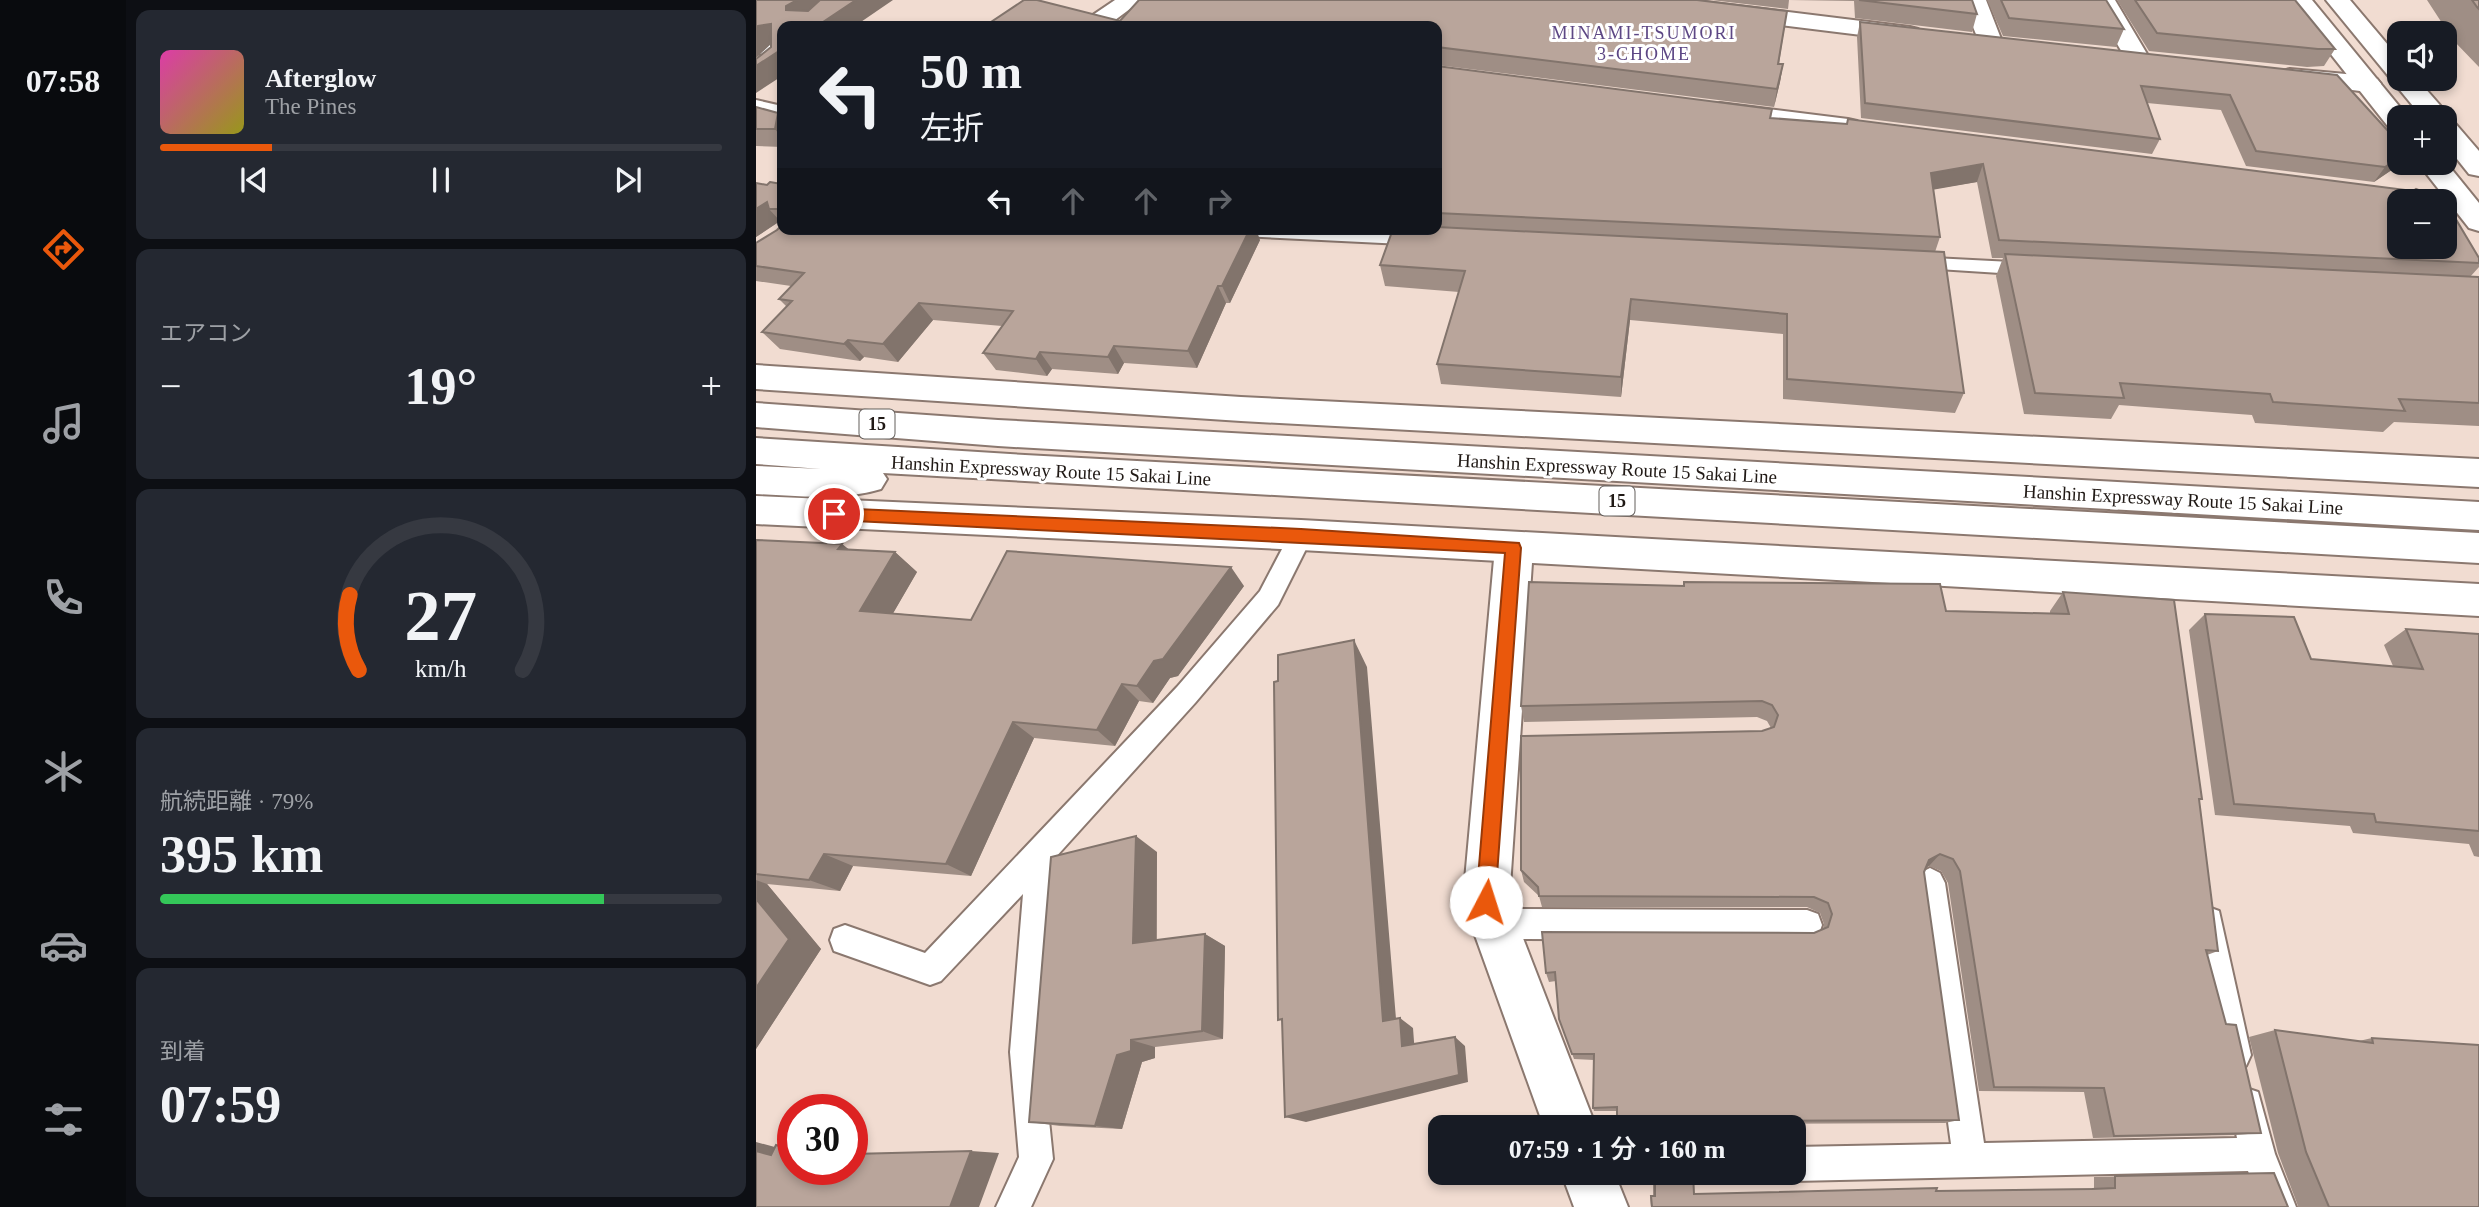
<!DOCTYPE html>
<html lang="ja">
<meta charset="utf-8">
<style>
:root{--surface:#171b24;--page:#242831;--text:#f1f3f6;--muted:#9ea1a6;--line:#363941;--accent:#ea580c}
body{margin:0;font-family:"Times New Roman","Noto Sans JP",serif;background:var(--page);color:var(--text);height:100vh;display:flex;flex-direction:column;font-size:26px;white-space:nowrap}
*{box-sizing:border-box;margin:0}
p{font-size:23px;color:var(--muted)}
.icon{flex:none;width:38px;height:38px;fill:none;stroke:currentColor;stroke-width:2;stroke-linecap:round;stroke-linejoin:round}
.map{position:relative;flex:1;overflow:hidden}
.details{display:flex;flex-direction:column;gap:10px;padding:10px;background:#0d0f14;width:630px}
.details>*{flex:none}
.guide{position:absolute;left:21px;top:21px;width:665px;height:214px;border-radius:14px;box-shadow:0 4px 10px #0003;background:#171b24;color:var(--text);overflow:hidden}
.tools{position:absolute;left:1631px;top:21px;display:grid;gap:14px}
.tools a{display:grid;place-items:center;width:70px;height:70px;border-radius:14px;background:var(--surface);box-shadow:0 4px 10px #0003;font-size:35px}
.speed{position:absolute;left:21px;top:1094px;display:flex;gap:14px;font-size:35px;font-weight:700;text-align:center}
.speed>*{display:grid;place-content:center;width:91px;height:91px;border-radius:50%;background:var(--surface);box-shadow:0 4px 10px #0003;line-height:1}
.speed .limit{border:10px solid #d22;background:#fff;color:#111}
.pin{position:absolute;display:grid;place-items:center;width:60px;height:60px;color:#fff;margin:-30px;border:4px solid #fff;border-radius:50%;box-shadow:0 2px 7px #0007}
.me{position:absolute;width:77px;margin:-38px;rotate:5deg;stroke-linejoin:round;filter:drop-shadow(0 0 5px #0008)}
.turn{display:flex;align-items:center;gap:24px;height:147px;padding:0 28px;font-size:32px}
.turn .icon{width:91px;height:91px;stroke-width:2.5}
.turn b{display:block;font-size:49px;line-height:60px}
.lanes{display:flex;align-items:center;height:66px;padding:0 28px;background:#0003;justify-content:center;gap:35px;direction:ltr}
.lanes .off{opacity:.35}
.big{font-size:52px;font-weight:600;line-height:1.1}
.details .card{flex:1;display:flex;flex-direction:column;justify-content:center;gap:10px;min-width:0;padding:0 24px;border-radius:14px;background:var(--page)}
.details .dial{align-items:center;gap:0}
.dial svg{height:182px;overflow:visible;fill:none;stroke:var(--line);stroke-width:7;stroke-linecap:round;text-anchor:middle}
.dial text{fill:var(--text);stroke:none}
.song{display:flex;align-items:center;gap:21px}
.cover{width:84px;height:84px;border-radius:10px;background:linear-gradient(135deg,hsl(320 70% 55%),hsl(60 70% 35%))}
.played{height:7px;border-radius:4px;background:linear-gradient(90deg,var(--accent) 20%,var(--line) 20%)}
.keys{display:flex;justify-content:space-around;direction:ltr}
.heat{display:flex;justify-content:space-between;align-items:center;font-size:38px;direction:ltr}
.charge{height:10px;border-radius:5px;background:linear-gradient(90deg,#34c759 79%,var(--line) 0)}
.trip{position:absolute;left:672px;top:1115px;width:378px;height:70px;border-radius:14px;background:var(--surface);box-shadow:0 4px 10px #0003;font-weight:600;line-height:70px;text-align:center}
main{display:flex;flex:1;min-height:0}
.dock{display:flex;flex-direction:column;width:126px;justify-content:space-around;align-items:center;background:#090b0e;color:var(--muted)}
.dock .icon{width:49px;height:49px}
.dock .active{color:var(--accent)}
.dock b{font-size:32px;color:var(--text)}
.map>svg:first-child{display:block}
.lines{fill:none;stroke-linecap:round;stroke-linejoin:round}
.lane-casing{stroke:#8b786f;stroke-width:4}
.street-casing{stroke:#8b786f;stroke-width:4}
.secondary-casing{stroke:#8b786f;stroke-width:4}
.highway-casing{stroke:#8b786f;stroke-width:4}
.lane{fill:#fff;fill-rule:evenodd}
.street{fill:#fff;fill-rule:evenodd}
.secondary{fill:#fff;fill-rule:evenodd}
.highway{fill:#fff;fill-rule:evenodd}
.wall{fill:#9f8e85}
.shaded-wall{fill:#82746c}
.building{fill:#b9a59b;stroke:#82746c;stroke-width:2}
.route{fill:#ea580c;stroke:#983908;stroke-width:2}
.labels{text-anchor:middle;stroke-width:6;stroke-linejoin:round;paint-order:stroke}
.far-neighbourhood-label{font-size:18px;letter-spacing:2px;fill:#5d4785;stroke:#fff}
.shield{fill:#fff;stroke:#635e5b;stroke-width:2}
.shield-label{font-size:18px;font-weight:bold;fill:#201915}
.street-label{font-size:19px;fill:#201915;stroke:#fff}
</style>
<main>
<nav class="dock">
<b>07:58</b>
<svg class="icon active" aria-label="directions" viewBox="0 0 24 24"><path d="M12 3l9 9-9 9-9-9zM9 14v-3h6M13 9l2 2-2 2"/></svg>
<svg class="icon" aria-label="music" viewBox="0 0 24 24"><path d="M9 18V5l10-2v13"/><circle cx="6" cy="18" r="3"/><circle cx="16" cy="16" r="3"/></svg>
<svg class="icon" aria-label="phone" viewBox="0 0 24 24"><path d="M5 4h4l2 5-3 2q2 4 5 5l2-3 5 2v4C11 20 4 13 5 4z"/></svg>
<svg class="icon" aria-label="climate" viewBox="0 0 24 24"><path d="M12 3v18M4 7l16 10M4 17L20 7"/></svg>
<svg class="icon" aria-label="car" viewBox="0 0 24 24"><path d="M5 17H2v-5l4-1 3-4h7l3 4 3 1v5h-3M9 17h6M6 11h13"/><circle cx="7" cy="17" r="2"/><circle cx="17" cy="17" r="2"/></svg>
<svg class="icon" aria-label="filters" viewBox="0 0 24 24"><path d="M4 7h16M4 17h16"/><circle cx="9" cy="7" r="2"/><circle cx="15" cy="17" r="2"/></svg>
</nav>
<section class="details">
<div class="card">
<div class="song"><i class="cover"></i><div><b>Afterglow</b><p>The Pines</p></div></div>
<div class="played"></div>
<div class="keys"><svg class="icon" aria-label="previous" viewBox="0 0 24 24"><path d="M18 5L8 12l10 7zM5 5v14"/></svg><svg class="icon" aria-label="pause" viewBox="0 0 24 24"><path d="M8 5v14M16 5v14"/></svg><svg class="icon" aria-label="next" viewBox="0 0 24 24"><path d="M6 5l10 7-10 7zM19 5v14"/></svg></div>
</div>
<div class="card"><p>エアコン</p>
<div class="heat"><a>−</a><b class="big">19°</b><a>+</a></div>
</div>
<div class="card dial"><svg viewBox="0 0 100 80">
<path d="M14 69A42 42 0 1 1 86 69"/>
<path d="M14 69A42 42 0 0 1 10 36" stroke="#ea580c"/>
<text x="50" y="56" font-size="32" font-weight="700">27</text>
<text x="50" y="72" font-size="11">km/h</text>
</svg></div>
<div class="card"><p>航続距離 · 79%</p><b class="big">395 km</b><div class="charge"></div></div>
<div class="card"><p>到着</p><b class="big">07:59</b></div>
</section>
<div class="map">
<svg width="1723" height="1207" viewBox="0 0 1723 1207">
<rect width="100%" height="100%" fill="#f1dcd1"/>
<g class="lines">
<defs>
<path id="lane" d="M456 229H589L667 233 676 239 667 245 465 235Z
M1158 257 1275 263 1282 265 1285 269 1282 273 1275 275 1151 267 1149 263 1151 259Z
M545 526 553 528 557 535 522 605 439 703 298 859 286 1052 297 1159 275 1207H240L263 1157 254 1052 267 894 185 981 174 985 78 951 74 940 78 929 89 925 169 953 421 687 504 591 537 528Z
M1174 868 1184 873 1189 883 1228 1143 1481 1138 1474 1104 1478 1092 1490 1088 1502 1092 1519 1154 1540 1207H1506L1492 1171 1038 1181 1026 1176 1025 1172H1038V1147L1195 1144 1159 883 1164 873Z
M1452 907 1463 911 1495 1055 1490 1066 1479 1071 1468 1066 1463 1055C1456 1021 1429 941 1441 911Z
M738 909 1051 910 1062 914 1066 925 1062 936 1051 940 738 939 727 935 723 924 727 913Z"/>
<path id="street" d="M864 0H933L1154 27 1162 29 1166 34 1162 39 1154 41 876 7 868 5Z
M1206 0H1230L1247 44 1244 49 1235 51 1226 49Z
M1335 0H1359L1394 59 1391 64 1382 66 1373 64Z
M0 39 26 43V57L0 53Z
M1534 69 1612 76 1621 79 1625 84 1621 89 1612 92 1525 81 1522 76 1525 71Z
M0 100 26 106V122L0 116Z
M758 533 771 537 777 548 753 902 840 1127H788L707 902 739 548 745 537Z
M805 1172H858L872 1207H818Z"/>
<path id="secondary" d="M359 0H386L351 26H324L328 21Z
M1532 0H1556L1652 117H1643V131L1634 129Z
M1570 0H1594L1643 58V79H1661L1689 111 1693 117 1691 121 1698 122 1723 151V176L1713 174 1689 144V117H1666Z
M964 103 1092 119 1101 121 1105 127 1101 133 1092 135 955 116 951 111 955 106Z
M1689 161 1723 203V231L1713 228 1662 163Z
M0 365 485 397 1723 459V487L485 421 0 389Z
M0 496 545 520 1723 584V616L545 550 0 524Z"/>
<path id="highway" d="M0 403 242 420 1723 502V530L242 446 0 427Z
M0 438 269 455 1723 533V563L127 473 131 479 125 489C86 501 41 496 0 494V466L65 469 0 464Z"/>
</defs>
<use href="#lane" class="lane-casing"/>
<use href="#street" class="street-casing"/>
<use href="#secondary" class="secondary-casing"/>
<use href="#highway" class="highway-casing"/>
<use href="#lane" class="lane"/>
<use href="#street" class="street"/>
<use href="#secondary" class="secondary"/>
<use href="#highway" class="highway"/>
</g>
<path class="wall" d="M268 0H281L364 21 383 0H941L1031 11 1023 64H1027L1024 82 1018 107 681 65V26H229Z
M955 0H1216L1221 14 1216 32 1099 18 1098 1 1033 0 1032 9Z
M1231 0H1350L1368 29 1360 47 1247 36Z
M1361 0H1539L1579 49 1568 66 1551 67 1393 51Z
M1671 0H1723V67L1697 40Z
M1104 22 1581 75 1644 163 1640 167 1618 182 1490 166 1465 110 1391 103 1404 139 1396 154 1105 118 1101 37Z
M681 66 1016 109 1015 118 1723 258V267L1714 277H1723V426L1638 422 1627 432 1499 423 1496 415 1363 405 1355 419 1268 414 1240 276 1247 258H1236L1221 182 1177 189 1184 237 1179 252 1208 393 1199 413 1027 399V334L874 320 865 397 685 384 681 364 703 292 629 286 624 265 681 229Z
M0 107 22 113 26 118V147L0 146Z
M0 183 11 185 26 184V224L24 221 0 237Z
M504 240 474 303H470L441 368 368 363 362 374 296 369 291 376 240 370 227 353 246 326 177 320 142 362 108 357 104 361 24 349 6 332 31 307 23 299 35 286 0 281V243Z
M0 540 86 544 93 550 139 552 161 572 137 613 215 620 488 586 422 676 414 678 397 703 383 701 359 746 278 738 215 876 97 866 84 891 11 884 65 949 0 1049Z
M1307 592 1446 799 1443 801 1462 951 1451 955 1470 1024 1505 1133 1479 1135 1337 1138 1328 1092 1223 1091 1192 883 1185 871 1173 866 1169 868 1168 872 1203 1120 1189 1123 935 1124V1127H897V1124H861V1111H838L837 1108 838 1060 818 1059 803 1019 800 981 793 982 790 973 1058 933 1067 929 1068 924 1064 913 1051 907H786L783 896 768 882 765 870 1006 731 1015 728 1011 721 1001 717 768 722 765 706 1190 611 1294 614V611Z
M1449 614 1555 659 1637 666 1628 645 1650 629 1723 634V857L1718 856 1713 844 1597 833 1594 826 1459 815 1433 630Z
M401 852V940L449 934 469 946 467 1039 399 1047V1058L386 1062 366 1129 304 1126 273 1122Z
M1519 1030 1603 1041 1616 1038 1723 1207H1542V1206L1522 1153 1493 1037Z
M897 1172H937L938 1194 1315 1189 1338 1188V1177L1518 1173 1532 1207H895L894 1196H897Z"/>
<path class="shaded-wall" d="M41 0H64L43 24 30 10V6Z
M100 0H137L99 26H61Z
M15 24V44L0 58V28L2 26Z
M26 49V76L0 93V66Z
M1027 64 1024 82 1018 107 1021 89Z
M22 113 26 118V138L19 129Z
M1643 158 1644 163 1640 167 1618 182 1629 167Z
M1227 164 1221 182 1170 191 1175 173Z
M11 202 13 209 24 221 0 237V209Z
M494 229H500L504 240 474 303 466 286Z
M462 286 470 303 441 368 432 351Z
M875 299 874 320 865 397V377Z
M163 303 177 320 142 362 127 344Z
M92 340 108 357 104 361 88 344Z
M358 346 368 363 362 374 352 357Z
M284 352 296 369 291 376 280 359Z
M86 544 110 563 82 549Z
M139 552 161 572 128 629 104 611Z
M475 567 488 586 422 676 414 678 397 703 381 686 398 661Z
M598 640 611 667 641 1031 627 1021Z
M366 684 383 701 359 746 341 730Z
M257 722 278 738 215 876 190 864Z
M380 836 401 852 400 955 377 943Z
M68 854 97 866 84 891 53 880Z
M1184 854 1173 866 1162 872 1173 860Z
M0 880 11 884 65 949 0 1049Z
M449 934 469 946 467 1039 446 1031Z
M644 1018 657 1028 659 1055 646 1046Z
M699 1037 709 1046 712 1082 550 1122 529 1117Z
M375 1040 399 1047V1058L386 1062 366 1129 339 1126 361 1055Z
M0 1142 37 1152 15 1155 0 1151Z
M20 1145 37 1146V1150Z
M215 1151 243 1153 223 1207H194Z"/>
<path class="building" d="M0 0H41L30 6V10L52 11 64 0H100L61 26H26V49L0 66V59L15 47V24L2 26 0 28Z
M268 0H281L364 21 383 0H941L1031 11 1022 64H1027L1021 89 681 47V26H229Z
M1103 0H1216L1221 14Z
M1245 0H1350L1368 29 1253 18Z
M1379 0H1539L1579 49H1562L1401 33Z
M1716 0H1723V9L1721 7Z
M1104 22 1581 75 1643 143V158L1629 167 1500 151 1474 95 1385 86 1404 139 1109 103Z
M681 66 1016 109 1014 118 1091 124 1092 119 1657 191 1660 189 1689 201H1643V247H1689V201L1723 258V263L1243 240 1227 164 1175 173 1184 237 681 213Z
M0 107 22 113 19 129H0Z
M14 182 26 184V209H13L11 202 0 209V183L11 185Z
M26 225V229H494L466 286H462L432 351 358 346 352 357 284 352 280 359 227 353 257 311 163 303 127 344 92 340 88 344 6 332 36 301 23 299 48 273 0 266V243L21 230Z
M681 227 1188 252 1208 393 1031 379V314L875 299 865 377 681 364 709 271 624 265 637 229H681Z
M1249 254 1723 277V403L1643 399 1649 411 1517 402 1514 394 1364 383 1368 398 1279 393Z
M0 540 86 544 82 549 139 552 104 611 215 620 251 551 475 567 407 659 398 661 381 686 366 684 341 730 257 722 190 864 68 854 53 880 0 874Z
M773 582 928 586V582L1184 584 1190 611 1313 614 1307 592 1418 600 1446 799H1443L1462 951 1450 950 1470 1024 1480 1025 1505 1133 1358 1136 1348 1088 1238 1087 1204 871 1197 859 1184 854 1173 860 1168 872 1203 1120 935 1121V1127H899V1121H861V1107L837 1108 838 1054H816L803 1019 799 972 790 973 786 932 1058 933 1072 927 1076 914 1072 903 1058 897 783 896 782 887 765 870V736L1006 731 1018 727 1022 715 1016 705 1006 701 765 706Z
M1449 614 1538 617 1555 659 1667 669 1650 629 1723 634V831L1620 822 1618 814 1478 804Z
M598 640 627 1021 644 1018 646 1046 699 1037 703 1075 529 1117 526 1019 522 1020 518 682 522 681V655Z
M380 836 377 943 449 934 446 1031 375 1040V1051L361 1055 339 1126 273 1122 295 857Z
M0 899 33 939 0 988Z
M1519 1030 1617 1043 1616 1038 1723 1045V1207H1573L1550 1152Z
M20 1145 37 1150V1169H96V1154L215 1151 194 1207H0V1151L15 1155Z
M899 1172H937L938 1194 1181 1188 1180 1191 1336 1189 1359 1188V1176L1518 1173 1532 1207H896L895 1196H899Z"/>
<path class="route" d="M78 508 545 529 763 543 765 548 739 902 736 909 730 911 723 909 720 902 749 553 78 520 70 514Z"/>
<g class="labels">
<g class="far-neighbourhood-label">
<text x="888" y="39">MINAMI-TSUMORI<tspan x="888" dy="21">3-CHOME</tspan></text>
</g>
<g class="shield">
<rect x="103.5" y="409.5" width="35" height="29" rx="5"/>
<rect x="843.5" y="486.5" width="35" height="29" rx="5"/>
</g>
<g class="shield-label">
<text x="121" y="430">15</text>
<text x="861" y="507">15</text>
</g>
<g class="street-label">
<text transform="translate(861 468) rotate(3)" y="7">Hanshin Expressway Route 15 Sakai Line</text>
<text transform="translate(295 470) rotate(3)" y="7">Hanshin Expressway Route 15 Sakai Line</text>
<text transform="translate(1427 499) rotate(3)" y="7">Hanshin Expressway Route 15 Sakai Line</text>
</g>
</g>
</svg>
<div class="tools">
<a><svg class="icon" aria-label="sound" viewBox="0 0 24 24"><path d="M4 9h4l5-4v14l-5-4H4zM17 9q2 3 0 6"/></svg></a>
<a>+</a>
<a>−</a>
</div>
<div class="speed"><div class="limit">30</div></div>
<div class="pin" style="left:78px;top:514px;background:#d93025"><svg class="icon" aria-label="arrive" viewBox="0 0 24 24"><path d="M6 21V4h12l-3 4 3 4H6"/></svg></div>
<svg class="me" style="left:730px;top:902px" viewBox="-20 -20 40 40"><circle r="19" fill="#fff"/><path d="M0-13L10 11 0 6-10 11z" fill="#ea580c"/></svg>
<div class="trip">07:59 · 1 分 · 160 m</div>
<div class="guide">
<div class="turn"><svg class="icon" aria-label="left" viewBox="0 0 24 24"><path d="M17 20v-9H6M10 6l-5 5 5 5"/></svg><div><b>50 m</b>左折</div></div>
<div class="lanes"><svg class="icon" aria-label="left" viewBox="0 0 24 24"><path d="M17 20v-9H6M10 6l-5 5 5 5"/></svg><svg class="icon off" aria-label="ahead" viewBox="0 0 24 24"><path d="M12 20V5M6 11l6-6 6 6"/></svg><svg class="icon off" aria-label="ahead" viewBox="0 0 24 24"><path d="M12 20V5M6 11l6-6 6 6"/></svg><svg class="icon off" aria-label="right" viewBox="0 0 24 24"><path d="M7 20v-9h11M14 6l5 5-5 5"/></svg></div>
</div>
</div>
</main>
